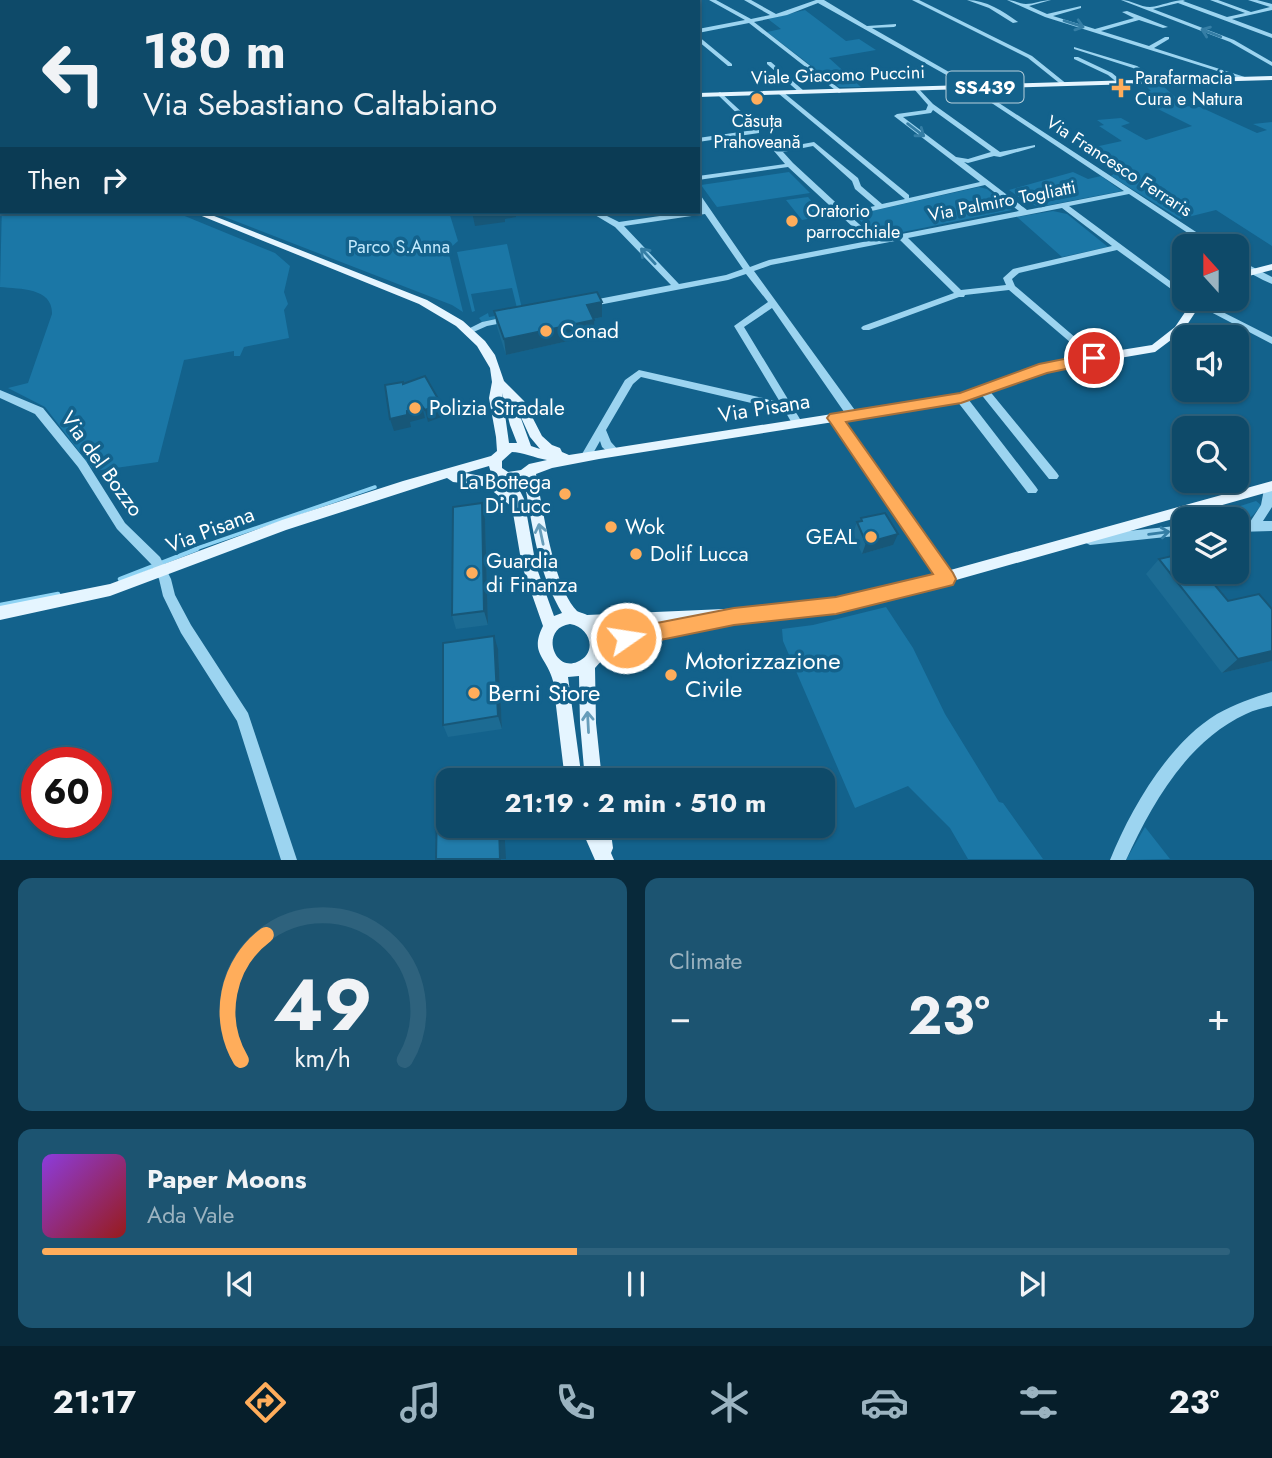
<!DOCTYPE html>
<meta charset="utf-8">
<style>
:root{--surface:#0e4a69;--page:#1c5471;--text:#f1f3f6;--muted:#9bb3c0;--line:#2e627d;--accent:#ffad5b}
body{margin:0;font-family:Jost,sans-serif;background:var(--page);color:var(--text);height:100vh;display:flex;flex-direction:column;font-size:26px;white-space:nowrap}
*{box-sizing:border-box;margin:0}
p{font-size:23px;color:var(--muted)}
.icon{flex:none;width:38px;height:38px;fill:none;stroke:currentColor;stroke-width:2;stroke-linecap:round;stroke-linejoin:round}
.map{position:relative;height:860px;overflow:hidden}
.drawer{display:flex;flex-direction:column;gap:18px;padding:18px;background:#08293a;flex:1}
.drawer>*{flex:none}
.hud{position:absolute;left:0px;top:0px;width:700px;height:214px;box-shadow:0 2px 5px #0004,0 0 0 2px var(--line);background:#0e4a69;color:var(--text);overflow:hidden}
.needle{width:46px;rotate:339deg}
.buttons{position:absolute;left:1172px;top:234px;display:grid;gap:14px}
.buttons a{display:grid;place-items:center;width:77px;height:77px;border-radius:14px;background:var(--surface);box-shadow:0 2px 5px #0004,0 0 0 2px var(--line);font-size:35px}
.speed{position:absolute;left:21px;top:747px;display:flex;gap:14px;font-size:35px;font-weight:700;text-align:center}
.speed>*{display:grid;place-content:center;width:91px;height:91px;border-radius:50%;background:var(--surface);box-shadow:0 2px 5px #0004,0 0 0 2px var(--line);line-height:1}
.speed .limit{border:10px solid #d22;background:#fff;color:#111}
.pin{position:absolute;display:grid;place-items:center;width:60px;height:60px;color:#fff;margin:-30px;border:4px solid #fff;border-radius:50%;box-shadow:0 2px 7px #0007}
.me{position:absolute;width:77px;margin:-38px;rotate:77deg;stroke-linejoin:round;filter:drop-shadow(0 0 5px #0008)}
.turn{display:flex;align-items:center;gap:24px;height:147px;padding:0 28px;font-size:32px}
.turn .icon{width:91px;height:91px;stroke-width:2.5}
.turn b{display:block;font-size:49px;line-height:60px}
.then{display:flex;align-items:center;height:66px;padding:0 28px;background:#0003;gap:14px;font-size:26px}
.big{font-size:52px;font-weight:700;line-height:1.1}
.drawer .widget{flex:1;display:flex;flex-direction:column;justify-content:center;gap:10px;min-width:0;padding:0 24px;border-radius:14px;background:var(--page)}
.drawer .dial{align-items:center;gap:0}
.dial svg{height:182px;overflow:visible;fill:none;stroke:var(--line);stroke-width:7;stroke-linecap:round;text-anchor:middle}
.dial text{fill:var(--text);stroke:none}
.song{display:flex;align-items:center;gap:21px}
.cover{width:84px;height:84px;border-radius:10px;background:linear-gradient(135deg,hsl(270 70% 55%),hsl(0 70% 35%))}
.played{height:7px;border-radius:4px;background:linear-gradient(90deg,var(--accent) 45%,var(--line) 45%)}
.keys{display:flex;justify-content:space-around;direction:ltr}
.heat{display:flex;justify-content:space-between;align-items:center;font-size:38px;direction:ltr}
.drawer .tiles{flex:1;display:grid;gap:18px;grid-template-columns:1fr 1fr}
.widget:last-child{grid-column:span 2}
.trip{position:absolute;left:436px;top:768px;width:399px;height:70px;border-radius:14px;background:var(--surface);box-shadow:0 2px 5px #0004,0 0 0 2px var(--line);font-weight:700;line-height:70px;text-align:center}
.tab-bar{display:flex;height:112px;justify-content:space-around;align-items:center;background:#061e2a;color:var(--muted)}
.tab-bar .icon{width:49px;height:49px}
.tab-bar .active{color:var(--accent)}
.tab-bar b{font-size:32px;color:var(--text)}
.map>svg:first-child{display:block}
.green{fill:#1b77a6}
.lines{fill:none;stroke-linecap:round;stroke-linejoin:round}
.stream-far2{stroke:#8ed3f4;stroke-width:2}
.stream-far1{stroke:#8ed3f4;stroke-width:3.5}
.stream{stroke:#8ed3f4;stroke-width:4.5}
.minor{fill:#9cd4f0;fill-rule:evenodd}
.major{fill:#e5f5ff;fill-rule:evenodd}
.wall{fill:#1c6b93}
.shaded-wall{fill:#175778}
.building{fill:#217cab;stroke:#175778;stroke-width:2}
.oneway{stroke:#357ea5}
.oneway2{stroke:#679dba}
.route{fill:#ffad5b;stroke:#a6703b;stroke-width:2}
.poi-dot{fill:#ffad5b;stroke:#13628c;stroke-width:2.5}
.labels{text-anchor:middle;stroke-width:7;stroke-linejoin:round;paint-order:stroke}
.far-street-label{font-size:18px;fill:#fff;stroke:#13628c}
.far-poi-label{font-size:18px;fill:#fff;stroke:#13628c;text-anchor:start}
.far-park-label{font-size:18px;fill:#c3e9fc;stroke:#13628c}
.shield{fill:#13628c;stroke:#b8d0dc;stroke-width:2}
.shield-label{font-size:19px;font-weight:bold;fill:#fff}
.poi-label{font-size:21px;fill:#fff;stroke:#13628c;text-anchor:start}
.street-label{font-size:21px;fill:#fff;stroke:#13628c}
.near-poi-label{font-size:24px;fill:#fff;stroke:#13628c;text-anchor:start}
</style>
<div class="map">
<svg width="1272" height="860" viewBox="0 0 1272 860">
<rect width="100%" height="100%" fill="#13628c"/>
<path class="green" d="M805 10 846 41 859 39 876 50 829 58 861 87H839L767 32 781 29 768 19Z
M1146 86H1163L1185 106 1200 107 1257 133 1267 130 1253 124 1272 122V246L1216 210 1180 219 1111 176 1120 169 1090 148 1122 141 1099 126 1104 125 1097 120 1121 118 1130 123 1121 126 1146 140 1192 126 1152 106 1158 104 1137 93 1151 91Z
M789 172 810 193 717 207 701 185Z
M1073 172 1088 179 1101 176 1122 191 1039 207 1026 202 1009 190Z
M979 187 987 189 1012 210 878 237 854 215Z
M808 197 824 216 802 220 786 200Z
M2 204V212H175L275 253 290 266 284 292 288 304 284 310 289 338 244 347 240 356H234V351L184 360 158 462 94 471 45 407 8 388 28 383 52 314C53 288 21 289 0 287Z
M1053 211 1067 214 1108 247 1062 257 1017 217Z
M212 212H449L458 241 448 250 463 312 452 305Z
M507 244 523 313 482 322 479 318 488 313 489 317 518 312 512 288 471 294 475 311 472 312 457 252Z
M1256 501 1261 505C1248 525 1242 520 1221 520L1215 514Z
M886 607 913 648 945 714 999 802 1003 803 1043 859H968L950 828 908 786 855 808 783 641 782 629 813 625Z
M1145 827 1170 859 1126 860Z"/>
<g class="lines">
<path class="stream-far2" d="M213 0 215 2"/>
<path class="stream-far1" d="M192 550 375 487"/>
<path class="stream" d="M120 579 197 549
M0 605 58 594"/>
<path class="minor" d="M21 0H28L26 2H20Z
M195 0H201L202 2H197Z
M391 0H407L403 2H386Z
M560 0H566L567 2H562Z
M664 0H671L669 2H662Z
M709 0H716L751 19 770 15 744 0H751L776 14 816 0H824L867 26 896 24V26L894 27 872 28 970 84 1219 247H1209L1129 194 1069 206 1185 292V299L1117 250 1019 273 1012 279 1015 286 1097 356 1099 358 1094 361 1091 360 1009 290 965 295 964 297H959L869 330H863L861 328 863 326 954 293 900 240 771 265 754 271 857 413 858 416 857 419H849L772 308 744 327 803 424 802 427H794L785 411 641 377 633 384 606 430 611 442 620 452 619 455H611L602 447 600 441 591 457H583L582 454 625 380 639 370 780 402 734 326 768 302 746 274 728 280 588 307 585 306 584 304 588 301 671 285 615 227 590 212H599L619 222 687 212H698V210L702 209 698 204V196H701L750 267 769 260 868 241 788 167 698 180V176L785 164 774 151 775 149 814 142 858 178 861 186 882 204 905 199 779 94V92H783L909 195V198L980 182 894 116 897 114 926 110 928 105 914 89 917 87 933 104 1000 152 1035 145V147L1000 157 994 156 968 163 964 162 1027 210 1124 191 966 86 818 3 787 15 754 22 841 90V92L839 93 749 23 698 33V29L745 20ZM933 110 991 152 968 159 956 157 903 117 931 113ZM813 146 852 181 855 189 875 206 846 212 793 163 783 152ZM985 185 1019 211 876 239 850 216ZM1062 208 1112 246 1013 269 1003 278 1006 285 961 290 908 238ZM705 214 743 269 726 275 679 284 624 226Z
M912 0H919L1032 56 1068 85 1063 86 1028 58Z
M967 0C986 0 1003 11 1018 22L1013 23 989 8Z
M1007 0C1014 0 1019 4 1026 4 1034 4 1042 0 1051 0L1029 6 1047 14 1081 6V8L1053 16 1095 29 1134 18 1122 12 1127 11 1168 27 1163 28 1139 20 1101 31 1149 46 1165 37H1169V39L1154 48 1251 79 1246 80 1045 17Z
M1121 0C1131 0 1140 7 1150 7 1162 6 1172 0 1185 0L1183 1 1227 17 1245 13 1210 0H1218L1251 12 1270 7 1248 0H1257L1272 4V10L1232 19 1272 34V38L1178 3 1153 9 1234 40 1272 62V66L1230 42Z
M698 36 732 64V66H728L698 41Z
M1074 47 1137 66 1163 82 1158 83 1133 68 1074 49Z
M1074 57H1078L1112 73 1124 83 1119 84 1108 75 1074 59Z
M767 62H771L804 91V93H800L767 64Z
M720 92 759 128V133L698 142V138L754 130 718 95 717 94Z
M0 138H2V143H0Z
M1237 259 1272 277V284C1260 279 1248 272 1237 265Z
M1186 299H1197L1272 337V344Z
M510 316 515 319 513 321 487 326 469 334 464 331 482 322Z
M984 387 988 389 1057 473 1059 476 1057 479H1049L980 393 979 391Z
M0 390 43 408 86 461 125 523 160 557 171 579 175 595 191 625 248 713 297 860H281L237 721 181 633 163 596 159 579 152 565 117 529 78 467 35 414 0 398Z
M961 394 965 395 1036 487 1038 490 1036 493H1028L957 401 956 398 957 395Z
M835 414 839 415 950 575 952 579 950 583 946 584 942 583 831 421 830 418 831 415Z
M1269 483 1272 484V507L1263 521H1272V531L1237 532V522H1250L1261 505 1265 484Z
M1190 504 1194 506 1207 520H1193L1184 509 1186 506Z
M1185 525V535L1090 545 1086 543 1084 540 1086 537 1090 535Z
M1272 692V706C1263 708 1254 710 1246 714 1187 741 1152 804 1126 860H1110C1131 808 1169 743 1217 714 1235 704 1252 698 1272 692Z"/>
<path class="major" d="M1272 76V80L698 97V93Z
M0 114H2V119H0Z
M192 212H204L427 300 463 321 485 341 495 355 504 381 524 401 542 436 552 445 560 448 562 452 569 455 960 394 1053 361 1152 345 1175 327 1194 299H1204L1183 331 1155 352 1055 369 961 402 599 459 552 468 536 474C543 508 553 587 577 611 579 612 585 614 587 615L769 607 864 594 1272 481V491L864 606 769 621 689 624 687 631 682 633C652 639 616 643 595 668L596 723 602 780H585L580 723 579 676 568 677 582 780H565L553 681C547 657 529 654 543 626L522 566 512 507 489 488 479 485 453 482 447 478 286 530 110 596 0 620V606L110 584 282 520 403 481 491 456 497 451 496 437 489 398 492 382 490 368 477 346 456 326 419 304ZM502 393 510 425 517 443H509ZM519 413 530 437 540 449 531 446ZM512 452C522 452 535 458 547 460L529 464 521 470 508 472 502 468V461ZM489 466 491 473 503 483 487 477 465 473ZM524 480C533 528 537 570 562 613L554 616 536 566 524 499 515 481ZM570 624C591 627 598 654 577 662 553 672 540 628 570 624ZM651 626 626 631 605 642 600 628Z
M1272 264V270L1237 279V273Z
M580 826H610L613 848 611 853 614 860H595Z"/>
</g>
<path class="wall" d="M2 12V66H0V14Z
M602 302V317L594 319 595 335 506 355 497 327 494 311Z
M482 503 485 519 488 625 456 629 452 615Z
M861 518 893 545 862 554 853 533 857 522 860 521Z
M1159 559 1272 661 1222 673 1146 574Z
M498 649 502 729 448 737 443 725Z"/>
<path class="shaded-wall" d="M472 212H515L516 217 505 219V222L475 226Z
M602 302V317L588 320 587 305Z
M594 320 595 335 506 355 504 339Z
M441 404 444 416 428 422 425 410Z
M422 406 425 418 410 422 411 427 394 431 390 419 407 411Z
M482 503 485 519 488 625 484 611Z
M898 534 893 545 862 554 866 543Z
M494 636 498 649 502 729 498 716Z
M1272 651V661L1222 673 1238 659Z
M499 826H504L506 859H500Z"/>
<path class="building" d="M2 12V52H0V14Z
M597 292 602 302 587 305 594 320 504 339 494 311Z
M425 376 441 404 425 410 422 406 407 411V415L390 419 385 385 403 382V384Z
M482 503 484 611 452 615 453 507Z
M885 513 898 534 866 543 857 522 862 521 861 518Z
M1185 553V572H1204L1228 601 1259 594 1272 609V651L1238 659 1159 559Z
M494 636 498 716 443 725V643Z
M448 806V826H499L500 859H436L437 808Z"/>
<defs><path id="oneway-shaft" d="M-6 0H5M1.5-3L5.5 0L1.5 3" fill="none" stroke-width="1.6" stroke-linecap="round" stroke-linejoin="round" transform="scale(1.75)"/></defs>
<g class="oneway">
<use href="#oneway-shaft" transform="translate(1074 24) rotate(18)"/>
<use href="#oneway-shaft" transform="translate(1211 33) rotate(-159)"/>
<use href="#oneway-shaft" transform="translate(916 130) rotate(37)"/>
<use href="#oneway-shaft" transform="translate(648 256) rotate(-133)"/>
<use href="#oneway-shaft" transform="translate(1159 533) rotate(-7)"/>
</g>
<g class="oneway2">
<use href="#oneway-shaft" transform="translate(541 534) rotate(-102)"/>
<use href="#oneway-shaft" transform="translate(588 722) rotate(-93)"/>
</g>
<path class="route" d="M1094 353 1101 358 1099 362 1047 373 961 403 846 422 953 573 956 579 953 585 836 614 734 625 626 647 619 644 616 638 619 631 626 629 734 608 836 597 933 574 830 422 827 418 830 414 960 393 1039 364Z"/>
<g class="poi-dot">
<path d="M1117.5 77.5h7v7h7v7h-7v7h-7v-7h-7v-7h7z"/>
<circle cx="757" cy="99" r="7"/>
<circle cx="792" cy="221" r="7"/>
<circle cx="546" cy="331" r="7"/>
<circle cx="415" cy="408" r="7"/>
<circle cx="565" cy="494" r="7"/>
<circle cx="611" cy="527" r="7"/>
<circle cx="871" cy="537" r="7"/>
<circle cx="636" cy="554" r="7"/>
<circle cx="472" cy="573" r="7"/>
<circle cx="671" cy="675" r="7"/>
<circle cx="474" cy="693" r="7"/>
</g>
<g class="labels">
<g class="far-street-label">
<text transform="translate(838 75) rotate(-2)" y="6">Viale Giacomo Puccini</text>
<text transform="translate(1119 166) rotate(33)" y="6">Via Francesco Ferraris</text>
<text transform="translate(1002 201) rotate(-11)" y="6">Via Palmiro Togliatti</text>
</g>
<g class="far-poi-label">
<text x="1135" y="84">Parafarmacia<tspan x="1135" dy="21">Cura e Natura</tspan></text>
<text x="757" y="127" text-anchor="middle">Căsuța<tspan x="757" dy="21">Prahoveană</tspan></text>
<text x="806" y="217">Oratorio<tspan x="806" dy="21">parrocchiale</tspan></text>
</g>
<g class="far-park-label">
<text x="399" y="253">Parco S.Anna</text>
</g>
<rect class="shield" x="946.5" y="71.5" width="77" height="31" rx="5"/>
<g class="shield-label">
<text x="985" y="94">SS439</text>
</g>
<g class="poi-label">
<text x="560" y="338">Conad</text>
<text x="429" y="415">Polizia Stradale</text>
<text x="551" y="489" text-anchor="end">La Bottega<tspan x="551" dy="24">Di Lucc</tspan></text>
<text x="625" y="534">Wok</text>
<text x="857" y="544" text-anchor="end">GEAL</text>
<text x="650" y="561">Dolif Lucca</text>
<text x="486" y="568">Guardia<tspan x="486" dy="24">di Finanza</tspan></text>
</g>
<g class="street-label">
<text transform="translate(764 408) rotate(-9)" y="7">Via Pisana</text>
<text transform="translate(102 464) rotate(54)" y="7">Via del Bozzo</text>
<text transform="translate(210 530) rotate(-21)" y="7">Via Pisana</text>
</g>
<g class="near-poi-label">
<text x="685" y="669">Motorizzazione<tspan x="685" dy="28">Civile</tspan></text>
<text x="488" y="701">Berni Store</text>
</g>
</g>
</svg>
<div class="buttons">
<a><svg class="needle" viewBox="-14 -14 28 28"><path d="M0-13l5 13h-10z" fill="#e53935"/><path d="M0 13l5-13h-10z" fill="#9bb3c0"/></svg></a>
<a><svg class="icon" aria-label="sound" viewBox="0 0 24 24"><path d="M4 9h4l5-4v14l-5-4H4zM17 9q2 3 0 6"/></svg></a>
<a><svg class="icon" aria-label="search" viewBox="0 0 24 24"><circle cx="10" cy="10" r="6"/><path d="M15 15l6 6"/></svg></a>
<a><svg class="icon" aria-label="layers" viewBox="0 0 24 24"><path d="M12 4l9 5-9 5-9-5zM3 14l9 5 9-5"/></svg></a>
</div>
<div class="speed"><div class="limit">60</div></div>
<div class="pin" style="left:1094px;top:358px;background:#d93025"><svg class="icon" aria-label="arrive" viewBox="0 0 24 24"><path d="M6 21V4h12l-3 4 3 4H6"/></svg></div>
<svg class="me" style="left:626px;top:638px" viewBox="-20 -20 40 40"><circle r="17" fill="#ffad5b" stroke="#fff" stroke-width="3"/><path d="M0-11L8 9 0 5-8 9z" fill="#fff"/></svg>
<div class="trip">21:19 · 2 min · 510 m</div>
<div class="hud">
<div class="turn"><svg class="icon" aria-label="left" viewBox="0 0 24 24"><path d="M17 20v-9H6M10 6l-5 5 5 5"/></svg><div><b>180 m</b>Via Sebastiano Caltabiano</div></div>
<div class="then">Then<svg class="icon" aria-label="right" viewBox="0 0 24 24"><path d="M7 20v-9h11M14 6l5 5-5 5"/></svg></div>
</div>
</div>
<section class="drawer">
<div class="tiles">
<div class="widget dial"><svg viewBox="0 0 100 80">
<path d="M14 69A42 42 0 1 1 86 69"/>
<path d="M14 69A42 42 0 0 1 25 14" stroke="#ffad5b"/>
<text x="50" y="56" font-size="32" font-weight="700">49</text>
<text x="50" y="72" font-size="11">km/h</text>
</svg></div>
<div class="widget"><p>Climate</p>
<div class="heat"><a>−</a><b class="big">23°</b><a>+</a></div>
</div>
<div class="widget">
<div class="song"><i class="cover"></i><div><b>Paper Moons</b><p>Ada Vale</p></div></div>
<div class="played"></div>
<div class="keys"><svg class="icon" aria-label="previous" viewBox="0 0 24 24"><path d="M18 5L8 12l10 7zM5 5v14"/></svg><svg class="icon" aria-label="pause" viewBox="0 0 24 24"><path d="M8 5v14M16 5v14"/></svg><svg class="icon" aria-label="next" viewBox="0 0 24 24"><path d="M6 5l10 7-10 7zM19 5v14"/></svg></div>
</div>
</div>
</section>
<nav class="tab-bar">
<b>21:17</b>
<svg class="icon active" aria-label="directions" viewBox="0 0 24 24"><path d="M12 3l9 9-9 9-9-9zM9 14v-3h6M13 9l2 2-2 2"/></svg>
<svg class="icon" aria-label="music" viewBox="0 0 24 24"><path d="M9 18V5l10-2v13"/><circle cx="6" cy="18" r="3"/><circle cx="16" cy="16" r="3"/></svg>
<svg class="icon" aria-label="phone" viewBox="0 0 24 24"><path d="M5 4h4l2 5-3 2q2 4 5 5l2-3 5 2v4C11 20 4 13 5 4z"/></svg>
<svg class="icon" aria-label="climate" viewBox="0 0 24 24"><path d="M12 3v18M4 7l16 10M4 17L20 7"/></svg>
<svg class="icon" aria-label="car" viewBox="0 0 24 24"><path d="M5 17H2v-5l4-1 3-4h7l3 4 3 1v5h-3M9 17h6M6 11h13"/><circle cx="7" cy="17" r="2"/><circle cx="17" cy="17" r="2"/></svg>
<svg class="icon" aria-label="filters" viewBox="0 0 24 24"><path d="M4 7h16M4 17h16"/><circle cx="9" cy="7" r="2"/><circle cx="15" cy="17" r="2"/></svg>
<b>23°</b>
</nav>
